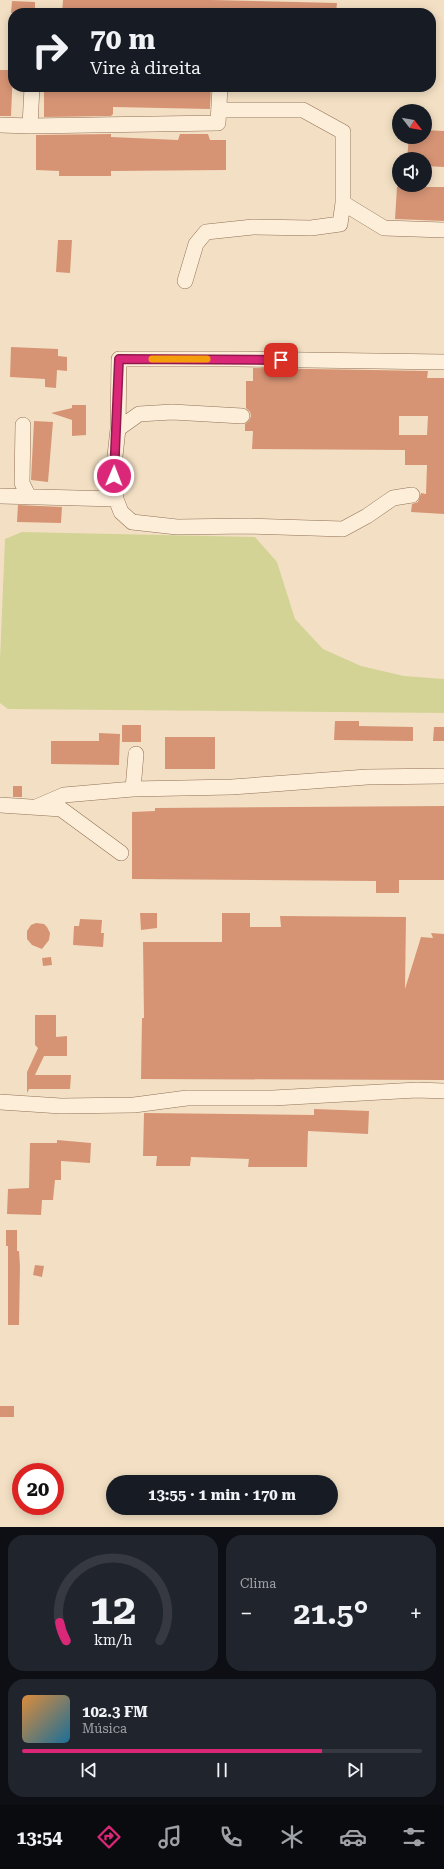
<!DOCTYPE html>
<html lang="pt">
<meta charset="utf-8">
<style>
:root{--surface:#171b24;--page:#20242c;--text:#f1f3f6;--muted:#9ea1a6;--line:#363941;--accent:#db2777}
body{margin:0;font-family:"Roboto Serif",serif;background:var(--page);color:var(--text);height:100vh;display:flex;flex-direction:column;font-size:15px;white-space:nowrap}
*{box-sizing:border-box;margin:0}
p{font-size:13px;color:var(--muted)}
.icon{flex:none;width:22px;height:22px;fill:none;stroke:currentColor;stroke-width:2;stroke-linecap:round;stroke-linejoin:round}
.map{position:relative;height:1527px;overflow:hidden}
.sheet{display:flex;flex-direction:column;gap:8px;padding:8px;background:#0d0f14;flex:1}
.sheet>*{flex:none}
.hud{position:absolute;left:8px;top:8px;width:428px;height:84px;border-radius:16px;box-shadow:0 2px 10px #0003;background:#171b24;color:var(--text);overflow:hidden}
.needle{width:26px;rotate:121deg}
.tools{position:absolute;left:392px;top:104px;display:grid;gap:8px}
.tools a{display:grid;place-items:center;width:40px;height:40px;border-radius:50%;background:var(--surface);box-shadow:0 2px 10px #0003;font-size:20px}
.speed{position:absolute;left:12px;top:1463px;display:flex;gap:8px;font-size:20px;font-weight:700;text-align:center}
.speed>*{display:grid;place-content:center;width:52px;height:52px;border-radius:50%;background:var(--surface);box-shadow:0 2px 10px #0003;line-height:1}
.speed .limit{border:6px solid #d22;background:#fff;color:#111}
.pin{position:absolute;display:grid;place-items:center;width:34px;height:34px;color:#fff;margin:-17px;border-radius:8px;box-shadow:0 2px 6px #0006}
.me{position:absolute;width:44px;margin:-22px;rotate:1deg;stroke-linejoin:round;filter:drop-shadow(0 0 3px #0008)}
.turn{display:flex;align-items:center;gap:14px;height:84px;padding:0 16px;font-size:18px}
.turn .icon{width:52px;height:52px;stroke-width:2.5}
.turn b{display:block;font-size:28px;line-height:34px}
.big{font-size:30px;font-weight:700;line-height:1.1}
.sheet .tile{flex:1;display:flex;flex-direction:column;justify-content:center;gap:6px;min-width:0;padding:0 14px;border-radius:16px;background:var(--page)}
.sheet .dial{align-items:center;gap:0}
.dial svg{height:104px;overflow:visible;fill:none;stroke:var(--line);stroke-width:7;stroke-linecap:round;text-anchor:middle}
.dial text{fill:var(--text);stroke:none}
.song{display:flex;align-items:center;gap:12px}
.cover{width:48px;height:48px;border-radius:6px;background:linear-gradient(135deg,hsl(30 70% 55%),hsl(200 70% 35%))}
.played{height:4px;border-radius:2px;background:linear-gradient(90deg,var(--accent) 75%,var(--line) 75%)}
.keys{display:flex;justify-content:space-around;direction:ltr}
.heat{display:flex;justify-content:space-between;align-items:center;font-size:22px;direction:ltr}
.sheet .tiles{flex:1;display:grid;gap:8px;grid-template-columns:1fr 1fr}
.tile:last-child{grid-column:span 2}
.trip{position:absolute;left:106px;top:1475px;width:232px;height:40px;border-radius:20px;background:var(--surface);box-shadow:0 2px 10px #0003;font-weight:700;line-height:40px;text-align:center}
.tabs{display:flex;height:64px;justify-content:space-around;align-items:center;background:#090b0e;color:var(--muted)}
.tabs .icon{width:28px;height:28px}
.tabs .selected{color:var(--accent)}
.tabs b{font-size:18px;color:var(--text)}
.map>svg:first-child{display:block}
.green{fill:#d3d396}
.building{fill:#d69475;fill-rule:evenodd}
.lines{fill:none;stroke-linecap:round;stroke-linejoin:round}
.minor-casing{stroke:#917057;stroke-width:16}
.minor{stroke:#fdeed9;stroke-width:15}
.route-casing{stroke:#8e194d;stroke-width:10}
.route{stroke:#db2777;stroke-width:7}
.slow{stroke:#f59e0b;stroke-width:7}
</style>
<div class="map">
<svg width="444" height="1527" viewBox="0 0 444 1527">
<rect width="100%" height="100%" fill="#f3e0c4"/>
<path class="green" d="M22 532 255 537 277 562 295 619 323 649 361 666 404 676 444 679V713L8 709 0 703V660L5 539Z"/>
<path class="building" d="M63 0H212L337 3 336 13H62Z
M12 1 35 2V13H11Z
M0 70H13L11 116H0Z
M118 87H211L210 109 113 107V114L111 116 44 117V92L58 90V88H118Z
M425 130 444 131V167L425 166V159H407L409 137H425Z
M111 134V137L178 140 180 134H208L210 140H226V170L111 171V176H59V171L36 170V135Z
M397 187H444V221L395 219Z
M58 240H72L70 273 56 272Z
M11 347 58 349V356L67 357V371L57 370 56 388 45 387V379L10 377Z
M253 368 428 371 427 378H444V514L411 512 412 504 418 502 421 493 426 494 427 465H405V450L252 449 253 431H245V424L249 421 251 416 250 412 246 408V381H253ZM399 416H428L427 435H399Z
M72 405H86V435L72 436V420L51 413 72 408Z
M34 421 53 422 48 482 31 480Z
M18 505 62 507 61 523 17 522Z
M335 721H359V726L413 727V741L334 740Z
M122 725H141V742H122Z
M434 727H444V741H433Z
M99 733 120 734 119 765 51 764V741H99Z
M165 737H215V769H165Z
M13 786H22V797H13Z
M444 806V880H399V893H376V881L132 879V812L155 811V808Z
M140 913H157V928L141 930Z
M222 913H250V927H281L280 916 406 917 405 989 421 937 433 938 431 933 444 934V1080L141 1079 142 1018H144L143 942H222Z
M80 919 102 920 101 933H104L103 947 73 945 74 926H79Z
M36 923 44 924 47 927 50 933 49 940 42 949 32 945 27 939V931L31 925Z
M51 957 52 965 43 966 42 958Z
M35 1015H56V1037L67 1036V1056H44L35 1075H71L70 1089H29L27 1093V1072L38 1048 35 1045Z
M314 1109 369 1111 368 1134 308 1131 307 1167H248L249 1159 191 1157 190 1166H156L157 1156H143L144 1113 314 1115Z
M57 1140 91 1143 90 1163 61 1161V1180H55L53 1200H42L41 1215 7 1214 8 1189 29 1188 30 1143H57Z
M6 1230H17V1251H19L20 1266 19 1325H8V1246H6Z
M35 1265 44 1266 42 1277 33 1275Z
M0 1406H14V1417H0Z"/>
<g class="lines">
<defs>
<path id="minor" d="M219 110H303L343 132V203L384 228 444 230
M0 125 30 126 32 87
M30 126 218 123 220 87
M185 281 196 244 206 232 253 227 311 228 340 224 343 203
M23 425 22 483 29 497
M118 429 119 359H237L444 362
M0 496 116 499 114 465 118 429 139 414 172 412 242 416
M116 499 121 512 132 522 177 527 249 526 343 529 367 516 393 498 412 495
M133 789 136 754
M0 805 61 809 121 853
M36 807 64 795 133 789 232 787 367 777 444 776
M0 1102 61 1106 134 1105 187 1098H273L417 1090 444 1091"/>
</defs>
<use href="#minor" class="minor-casing"/>
<use href="#minor" class="minor"/>
</g>
<g class="lines">
<defs>
<path id="route" d="M114 476 119 359 281 360"/>
</defs>
<use href="#route" class="route-casing"/>
<use href="#route" class="route"/>
<path class="slow" d="M152 359H207"/>
</g>
</svg>
<div class="tools">
<a><svg class="needle" viewBox="-14 -14 28 28"><path d="M0-13l5 13h-10z" fill="#e53935"/><path d="M0 13l5-13h-10z" fill="#9ea1a6"/></svg></a>
<a><svg class="icon" aria-label="sound" viewBox="0 0 24 24"><path d="M4 9h4l5-4v14l-5-4H4zM17 9q2 3 0 6"/></svg></a>
</div>
<div class="speed"><div class="limit">20</div></div>
<div class="pin" style="left:281px;top:360px;background:#d93025"><svg class="icon" aria-label="arrive" viewBox="0 0 24 24"><path d="M6 21V4h12l-3 4 3 4H6"/></svg></div>
<svg class="me" style="left:114px;top:476px" viewBox="-20 -20 40 40"><circle r="17" fill="#db2777" stroke="#fff" stroke-width="3"/><path d="M0-11L8 9 0 5-8 9z" fill="#fff"/></svg>
<div class="trip">13:55 · 1 min · 170 m</div>
<div class="hud">
<div class="turn"><svg class="icon" aria-label="right" viewBox="0 0 24 24"><path d="M7 20v-9h11M14 6l5 5-5 5"/></svg><div><b>70 m</b>Vire à direita</div></div>
</div>
</div>
<section class="sheet">
<div class="tiles">
<div class="tile dial"><svg viewBox="0 0 100 80">
<path d="M14 69A42 42 0 1 1 86 69"/>
<path d="M14 69A42 42 0 0 1 9 55" stroke="#db2777"/>
<text x="50" y="56" font-size="32" font-weight="700">12</text>
<text x="50" y="72" font-size="11">km/h</text>
</svg></div>
<div class="tile"><p>Clima</p>
<div class="heat"><a>−</a><b class="big">21.5°</b><a>+</a></div>
</div>
<div class="tile">
<div class="song"><i class="cover"></i><div><b>102.3 FM</b><p>Música</p></div></div>
<div class="played"></div>
<div class="keys"><svg class="icon" aria-label="previous" viewBox="0 0 24 24"><path d="M18 5L8 12l10 7zM5 5v14"/></svg><svg class="icon" aria-label="pause" viewBox="0 0 24 24"><path d="M8 5v14M16 5v14"/></svg><svg class="icon" aria-label="next" viewBox="0 0 24 24"><path d="M6 5l10 7-10 7zM19 5v14"/></svg></div>
</div>
</div>
</section>
<nav class="tabs">
<b>13:54</b>
<svg class="icon selected" aria-label="directions" viewBox="0 0 24 24"><path d="M12 3l9 9-9 9-9-9zM9 14v-3h6M13 9l2 2-2 2"/></svg>
<svg class="icon" aria-label="music" viewBox="0 0 24 24"><path d="M9 18V5l10-2v13"/><circle cx="6" cy="18" r="3"/><circle cx="16" cy="16" r="3"/></svg>
<svg class="icon" aria-label="phone" viewBox="0 0 24 24"><path d="M5 4h4l2 5-3 2q2 4 5 5l2-3 5 2v4C11 20 4 13 5 4z"/></svg>
<svg class="icon" aria-label="climate" viewBox="0 0 24 24"><path d="M12 3v18M4 7l16 10M4 17L20 7"/></svg>
<svg class="icon" aria-label="car" viewBox="0 0 24 24"><path d="M5 17H2v-5l4-1 3-4h7l3 4 3 1v5h-3M9 17h6M6 11h13"/><circle cx="7" cy="17" r="2"/><circle cx="17" cy="17" r="2"/></svg>
<svg class="icon" aria-label="filters" viewBox="0 0 24 24"><path d="M4 7h16M4 17h16"/><circle cx="9" cy="7" r="2"/><circle cx="15" cy="17" r="2"/></svg>
</nav>
